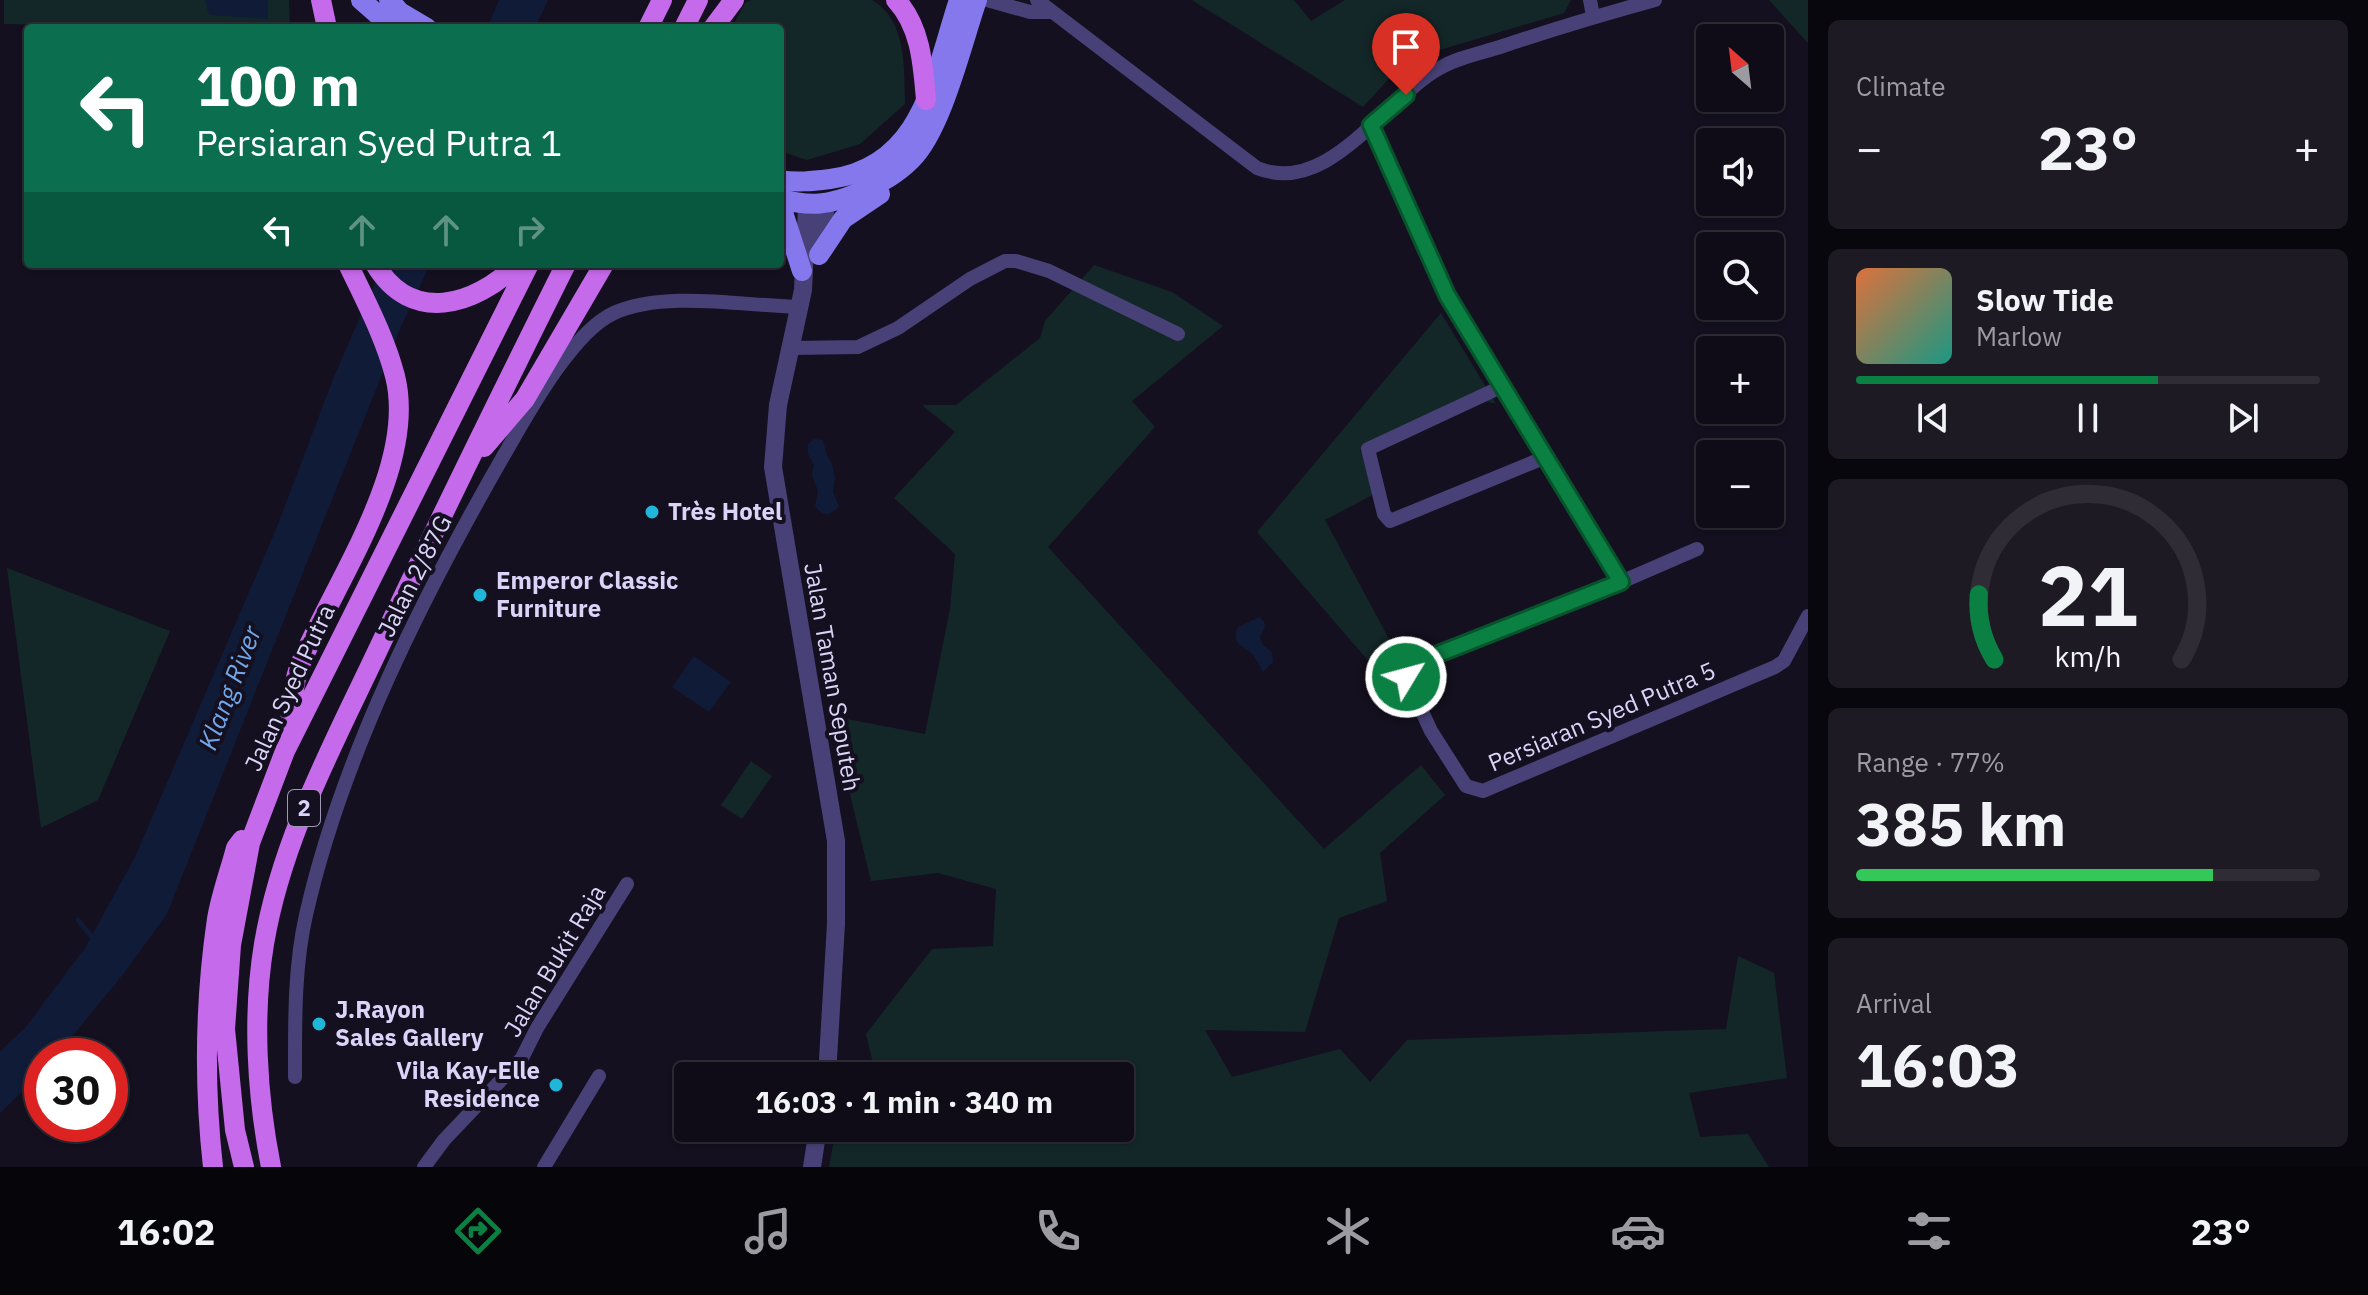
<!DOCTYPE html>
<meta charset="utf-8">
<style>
:root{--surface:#0f0c17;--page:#1d1a24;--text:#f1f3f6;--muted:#9b9ba1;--line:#2f2c36;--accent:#0b8043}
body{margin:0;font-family:"IBM Plex Sans",sans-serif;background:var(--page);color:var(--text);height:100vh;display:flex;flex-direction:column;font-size:30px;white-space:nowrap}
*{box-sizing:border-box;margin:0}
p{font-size:26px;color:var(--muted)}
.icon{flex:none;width:44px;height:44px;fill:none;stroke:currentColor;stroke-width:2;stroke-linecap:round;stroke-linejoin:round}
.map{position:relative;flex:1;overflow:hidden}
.panel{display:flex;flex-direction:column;gap:20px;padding:20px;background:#08070d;width:560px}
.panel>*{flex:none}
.hud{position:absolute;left:24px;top:24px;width:760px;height:244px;border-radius:8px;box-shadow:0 2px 6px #0004,0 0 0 2px var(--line);background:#0b6e4f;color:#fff;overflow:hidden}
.needle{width:52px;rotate:332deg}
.buttons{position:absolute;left:1696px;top:24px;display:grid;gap:16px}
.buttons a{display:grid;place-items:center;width:88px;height:88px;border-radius:8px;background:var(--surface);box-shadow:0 2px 6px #0004,0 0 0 2px var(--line);font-size:40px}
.speed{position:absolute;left:24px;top:1038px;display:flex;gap:16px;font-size:40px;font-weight:700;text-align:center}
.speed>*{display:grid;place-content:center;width:104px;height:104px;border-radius:50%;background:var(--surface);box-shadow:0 2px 6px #0004,0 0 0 2px var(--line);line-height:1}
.speed .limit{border:12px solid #d22;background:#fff;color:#111}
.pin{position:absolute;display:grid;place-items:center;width:68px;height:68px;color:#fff;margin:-82px -34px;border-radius:50% 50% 50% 0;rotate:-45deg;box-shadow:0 0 8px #0007}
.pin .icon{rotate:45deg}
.me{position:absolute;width:88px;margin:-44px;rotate:53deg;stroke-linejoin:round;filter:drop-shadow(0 0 6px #0008)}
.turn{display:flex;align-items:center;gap:28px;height:168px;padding:0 40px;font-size:36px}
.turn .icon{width:104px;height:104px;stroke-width:2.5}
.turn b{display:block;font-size:56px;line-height:68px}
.lanes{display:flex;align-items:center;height:76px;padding:0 40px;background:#0003;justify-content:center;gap:40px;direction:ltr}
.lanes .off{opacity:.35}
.big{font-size:60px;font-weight:800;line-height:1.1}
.panel .card{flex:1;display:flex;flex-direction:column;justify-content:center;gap:12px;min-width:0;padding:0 28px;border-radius:12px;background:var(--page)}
.panel .dial{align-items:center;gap:0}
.dial svg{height:208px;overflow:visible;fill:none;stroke:var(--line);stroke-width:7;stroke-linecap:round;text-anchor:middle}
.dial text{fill:var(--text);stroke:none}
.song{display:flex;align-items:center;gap:24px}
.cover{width:96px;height:96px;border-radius:12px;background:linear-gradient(135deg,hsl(20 70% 55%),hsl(170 70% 35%))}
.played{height:8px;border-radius:4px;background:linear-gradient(90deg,var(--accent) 65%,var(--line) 65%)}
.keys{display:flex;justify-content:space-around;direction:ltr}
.heat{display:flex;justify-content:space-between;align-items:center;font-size:44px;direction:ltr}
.charge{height:12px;border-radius:6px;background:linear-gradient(90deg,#34c759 77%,var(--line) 0)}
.trip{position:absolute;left:674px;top:1062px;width:460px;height:80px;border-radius:8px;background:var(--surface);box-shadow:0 2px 6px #0004,0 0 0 2px var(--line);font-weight:800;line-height:80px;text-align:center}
.tab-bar{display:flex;height:128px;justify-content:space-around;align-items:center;background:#060509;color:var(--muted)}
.tab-bar .icon{width:56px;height:56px}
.tab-bar .on{color:var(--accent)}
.tab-bar b{font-size:36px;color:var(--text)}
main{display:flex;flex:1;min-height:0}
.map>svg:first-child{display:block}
.green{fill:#142728}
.water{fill:#101b38}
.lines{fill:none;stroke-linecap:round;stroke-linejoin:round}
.stream{stroke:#101b38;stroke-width:5}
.minor{stroke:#484177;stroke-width:14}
.tertiary{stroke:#484177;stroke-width:18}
.secondary{stroke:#8578ec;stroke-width:20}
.primary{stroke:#c56aea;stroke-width:20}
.route-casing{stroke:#07532c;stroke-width:20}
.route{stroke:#0b8043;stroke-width:14}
.poi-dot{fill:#1fb6da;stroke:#14101f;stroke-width:3}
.labels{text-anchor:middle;stroke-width:8;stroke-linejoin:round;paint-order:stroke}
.shield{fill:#14101f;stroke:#9f99b8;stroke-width:2}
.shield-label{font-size:22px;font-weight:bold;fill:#dbd4f9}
.poi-label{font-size:24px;font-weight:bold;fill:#dbd4f9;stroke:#14101f;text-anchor:start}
.street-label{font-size:24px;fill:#dbd4f9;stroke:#14101f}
.water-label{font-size:26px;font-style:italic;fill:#70a7eb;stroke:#14101f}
</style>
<main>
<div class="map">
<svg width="1808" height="1167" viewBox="0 0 1808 1167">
<rect width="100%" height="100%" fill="#14101f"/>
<path class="green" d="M4 0H289L290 28 4 24Z
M751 0H872C907 20 904 68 905 104L860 144 807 160 780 151V28H732L745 3Z
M1192 0H1294L1311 21 1345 0H1571L1564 13 1406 60 1363 107Z
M1769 0H1808V43Z
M1094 265 1172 292 1223 326 1132 401 1155 427 1048 547 1324 849 1421 765 1445 795 1380 853 1387 901 1339 918 1305 1032 1205 1030 1232 1077 1340 1049 1370 1082 1407 1040 1726 1029 1738 956 1774 973 1787 1078 1689 1093 1700 1137 1748 1134 1769 1167H829L836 1128H1120V1076H876L866 1034 932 949 993 946 996 889 938 873 871 881 831 716 925 734 950 609 955 554 894 498 955 432 922 405H956L1040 338 1045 321Z
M1441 313 1496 404 1469 396 1360 450 1378 492 1325 520 1395 650 1371 664 1257 532Z
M7 568 170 631 98 800 41 828Z
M751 761 772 776 742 819 721 805Z"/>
<path class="water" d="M205 0H268V19L209 15Z
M499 0H548L535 28H487Z
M383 264H430L400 329 167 914 124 973 56 1056H42V1072L0 1113V1051L25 1028 85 948 135 857 277 527 333 379Z
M814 439 823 440 827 455 832 464 835 478 833 492 839 506C831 516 822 517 815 506L818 491 812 475 814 465 808 454V444Z
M1259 617 1264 621 1265 627 1260 637 1263 645 1272 652 1273 662 1263 672C1259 667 1257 659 1252 654 1241 644 1232 645 1237 628Z
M694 656 731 682 709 712 672 687Z"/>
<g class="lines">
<path class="stream" d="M78 920 95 941"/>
<path class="minor" d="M987 0 1030 12H1052
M1037 0 1257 168C1329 197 1384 99 1440 68 1458 57 1482 53 1503 46 1554 29 1604 14 1655 0
M1590 0 1593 16
M1371 125 1447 295 1621 582
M792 348 858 347 898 328 970 279 1005 261H1016L1049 271 1178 334
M1503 386 1368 449 1384 514 1390 521 1546 457
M1697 549 1621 582 1418 662 1407 669 1406 677 1431 731 1466 786 1483 791 1775 667 1784 661 1808 616
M295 1077C295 1023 294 968 306 915 342 756 423 596 504 455 527 415 572 332 614 313 664 290 745 306 800 307
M424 1167 444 1140 522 1058 537 1028 627 884
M544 1167 599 1076"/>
<path class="tertiary" d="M807 206 803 290 778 405 773 467 836 841V924L827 1076
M819 256 826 204
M812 1167 818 1128"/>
<path class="secondary" d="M361 0 393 28
M389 0 400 12 427 28
M780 180C796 183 813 181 830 179 924 166 934 75 959 0
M780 199C811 207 829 205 858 193 878 185 896 175 911 160 942 130 962 43 977 0
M780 203 802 271
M819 255 843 219 880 194"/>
<path class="primary" d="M321 0 327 28
M896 0C921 27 923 65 926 100
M648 28 662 0
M684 28 698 0
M713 28 734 0
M375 264C411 325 475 306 517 264
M484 447 525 399 604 264
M289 731C292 710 292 685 300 665 334 583 418 467 395 376 385 337 365 300 348 264
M213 1167C204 1086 205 1001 217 919 221 895 230 871 236 848L242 840
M244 1167 235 1130 225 1029 231 945 250 843 285 751 529 264
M271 1167C257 1096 252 1016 264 944 281 842 331 749 375 656 437 525 501 394 566 264"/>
</g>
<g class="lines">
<defs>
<path id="route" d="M1406 677 1407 669 1418 662 1621 582 1447 295 1371 125 1406 95"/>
</defs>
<use href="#route" class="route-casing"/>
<use href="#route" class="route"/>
</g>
<g class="poi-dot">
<circle cx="652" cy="512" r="8"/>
<circle cx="480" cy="595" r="8"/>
<circle cx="319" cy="1024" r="8"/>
<circle cx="556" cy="1085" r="8"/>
</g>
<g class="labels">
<rect class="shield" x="288" y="790" width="32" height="36" rx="6"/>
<g class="shield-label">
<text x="304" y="816">2</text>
</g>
<g class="poi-label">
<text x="668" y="520">Très Hotel</text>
<text x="496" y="589">Emperor Classic<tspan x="496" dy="28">Furniture</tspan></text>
<text x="335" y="1018">J.Rayon<tspan x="335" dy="28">Sales Gallery</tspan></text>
<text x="540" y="1079" text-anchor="end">Vila Kay-Elle<tspan x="540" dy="28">Residence</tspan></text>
</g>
<g class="street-label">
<text transform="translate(415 576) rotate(-63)" y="8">Jalan 2/87G</text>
<text transform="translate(832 677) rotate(80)" y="8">Jalan Taman Seputeh</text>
<text transform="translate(290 688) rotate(-65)" y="8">Jalan Syed Putra</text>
<text transform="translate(1602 717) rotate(-23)" y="8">Persiaran Syed Putra 5</text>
<text transform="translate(555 961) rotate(-59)" y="8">Jalan Bukit Raja</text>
</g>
<g class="water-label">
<text transform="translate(230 688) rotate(-69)" y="9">Klang River</text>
</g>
</g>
</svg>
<div class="buttons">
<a><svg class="needle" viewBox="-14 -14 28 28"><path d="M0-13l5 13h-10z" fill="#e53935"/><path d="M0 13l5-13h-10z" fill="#9b9ba1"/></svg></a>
<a><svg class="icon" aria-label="sound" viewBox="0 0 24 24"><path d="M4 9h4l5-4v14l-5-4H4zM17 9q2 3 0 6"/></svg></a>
<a><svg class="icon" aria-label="search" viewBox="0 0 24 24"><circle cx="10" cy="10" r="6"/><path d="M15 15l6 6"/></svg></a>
<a>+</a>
<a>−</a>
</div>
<div class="speed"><div class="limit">30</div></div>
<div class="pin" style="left:1406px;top:95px;background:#d93025"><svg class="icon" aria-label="arrive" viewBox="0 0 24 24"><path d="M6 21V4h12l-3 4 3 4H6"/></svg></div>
<svg class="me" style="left:1406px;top:677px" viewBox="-20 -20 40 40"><circle r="17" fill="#0b8043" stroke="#fff" stroke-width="3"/><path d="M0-11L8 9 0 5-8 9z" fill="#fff"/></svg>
<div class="trip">16:03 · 1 min · 340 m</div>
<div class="hud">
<div class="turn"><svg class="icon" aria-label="left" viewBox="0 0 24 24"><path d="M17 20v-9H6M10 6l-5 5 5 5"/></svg><div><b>100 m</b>Persiaran Syed Putra 1</div></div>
<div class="lanes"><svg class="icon" aria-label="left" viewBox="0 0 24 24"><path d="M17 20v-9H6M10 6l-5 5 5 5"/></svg><svg class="icon off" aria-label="ahead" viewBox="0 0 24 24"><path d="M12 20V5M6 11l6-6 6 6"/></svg><svg class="icon off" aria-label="ahead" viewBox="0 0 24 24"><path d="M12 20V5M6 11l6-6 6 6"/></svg><svg class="icon off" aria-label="right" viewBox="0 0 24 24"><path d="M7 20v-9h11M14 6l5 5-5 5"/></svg></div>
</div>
</div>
<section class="panel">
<div class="card"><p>Climate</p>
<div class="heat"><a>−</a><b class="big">23°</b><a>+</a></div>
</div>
<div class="card">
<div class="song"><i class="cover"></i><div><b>Slow Tide</b><p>Marlow</p></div></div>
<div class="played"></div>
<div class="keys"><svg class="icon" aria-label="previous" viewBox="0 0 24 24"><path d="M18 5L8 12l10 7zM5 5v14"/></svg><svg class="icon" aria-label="pause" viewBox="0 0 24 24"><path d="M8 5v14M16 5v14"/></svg><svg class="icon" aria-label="next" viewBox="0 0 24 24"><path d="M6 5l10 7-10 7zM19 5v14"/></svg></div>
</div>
<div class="card dial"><svg viewBox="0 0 100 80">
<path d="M14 69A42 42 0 1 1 86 69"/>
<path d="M14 69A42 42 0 0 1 8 44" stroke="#0b8043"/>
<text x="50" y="56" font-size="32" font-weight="700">21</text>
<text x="50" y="72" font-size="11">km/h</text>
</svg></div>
<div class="card"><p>Range · 77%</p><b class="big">385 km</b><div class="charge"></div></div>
<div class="card"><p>Arrival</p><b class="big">16:03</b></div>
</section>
</main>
<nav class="tab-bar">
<b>16:02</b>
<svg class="icon on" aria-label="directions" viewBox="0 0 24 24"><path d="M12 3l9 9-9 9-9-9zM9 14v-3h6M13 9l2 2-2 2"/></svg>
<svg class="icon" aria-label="music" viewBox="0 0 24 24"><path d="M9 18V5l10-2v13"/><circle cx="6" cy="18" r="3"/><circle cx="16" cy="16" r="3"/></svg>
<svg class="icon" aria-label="phone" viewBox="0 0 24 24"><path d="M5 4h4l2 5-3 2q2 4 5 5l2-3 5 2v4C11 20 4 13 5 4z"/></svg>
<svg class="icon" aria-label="climate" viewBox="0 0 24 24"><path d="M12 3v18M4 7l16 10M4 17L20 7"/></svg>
<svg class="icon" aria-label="car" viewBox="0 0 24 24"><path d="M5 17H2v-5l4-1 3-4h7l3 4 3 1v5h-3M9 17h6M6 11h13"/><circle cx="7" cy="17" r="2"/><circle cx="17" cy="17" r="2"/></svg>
<svg class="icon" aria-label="filters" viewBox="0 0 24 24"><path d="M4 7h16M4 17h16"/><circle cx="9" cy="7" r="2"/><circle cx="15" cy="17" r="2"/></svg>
<b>23°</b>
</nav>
